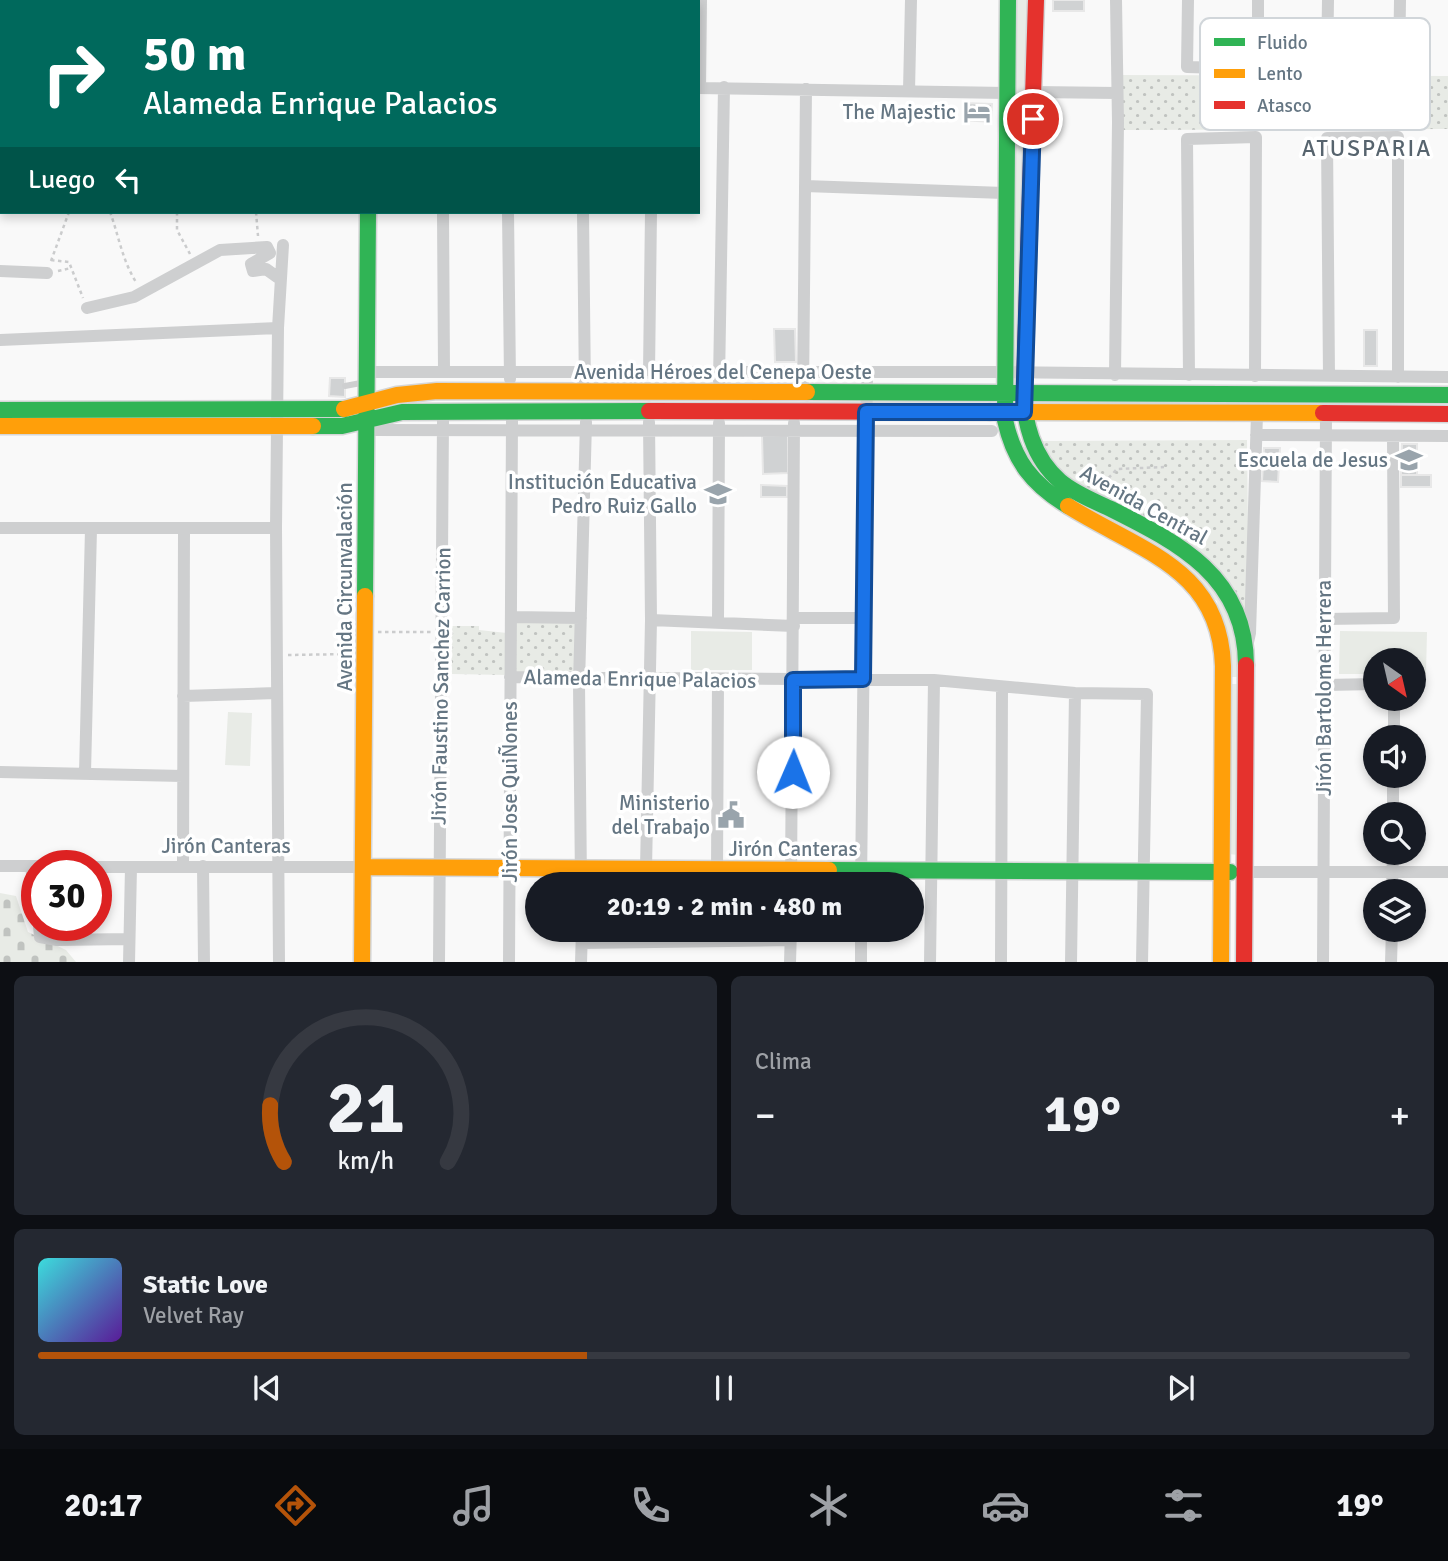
<!DOCTYPE html>
<html lang="es">
<meta charset="utf-8">
<style>
:root{--surface:#171b24;--page:#242831;--text:#f1f3f6;--muted:#9ea1a6;--line:#363941;--accent:#b45309}
body{margin:0;font-family:Signika,sans-serif;background:var(--page);color:var(--text);height:100vh;display:flex;flex-direction:column;font-size:26px;white-space:nowrap}
*{box-sizing:border-box;margin:0}
p{font-size:23px;color:var(--muted)}
.icon{flex:none;width:38px;height:38px;fill:none;stroke:currentColor;stroke-width:2;stroke-linecap:round;stroke-linejoin:round}
.map{position:relative;height:962px;overflow:hidden}
.side{display:flex;flex-direction:column;gap:14px;padding:14px;background:#0d0f14;flex:1}
.side>*{flex:none}
.top-card{position:absolute;left:0px;top:0px;width:700px;height:214px;box-shadow:0 4px 10px #0003;background:#00695c;color:#fff;overflow:hidden}
.needle{width:46px;rotate:146deg}
.buttons{position:absolute;left:1363px;top:648px;display:grid;gap:14px}
.buttons a{display:grid;place-items:center;width:63px;height:63px;border-radius:50%;background:var(--surface);box-shadow:0 4px 10px #0003;font-size:35px}
.speed{position:absolute;left:21px;top:850px;display:flex;gap:14px;font-size:35px;font-weight:700;text-align:center}
.speed>*{display:grid;place-content:center;width:91px;height:91px;border-radius:50%;background:var(--surface);box-shadow:0 4px 10px #0003;line-height:1}
.speed .limit{border:10px solid #d22;background:#fff;color:#111}
.pin{position:absolute;display:grid;place-items:center;width:60px;height:60px;color:#fff;margin:-30px;border:4px solid #fff;border-radius:50%;box-shadow:0 2px 7px #0007}
.me{position:absolute;width:77px;margin:-38px;rotate:1deg;stroke-linejoin:round;filter:drop-shadow(0 0 5px #0008)}
.turn{display:flex;align-items:center;gap:24px;height:147px;padding:0 28px;font-size:32px}
.turn .icon{width:91px;height:91px;stroke-width:2.5}
.turn b{display:block;font-size:49px;line-height:60px}
.then{display:flex;align-items:center;height:66px;padding:0 28px;background:#0003;gap:14px;font-size:26px}
.big{font-size:52px;font-weight:700;line-height:1.1}
.side .tile{flex:1;display:flex;flex-direction:column;justify-content:center;gap:10px;min-width:0;padding:0 24px;border-radius:10px;background:var(--page)}
.side .dial{align-items:center;gap:0}
.dial svg{height:182px;overflow:visible;fill:none;stroke:var(--line);stroke-width:7;stroke-linecap:round;text-anchor:middle}
.dial text{fill:var(--text);stroke:none}
.song{display:flex;align-items:center;gap:21px}
.cover{width:84px;height:84px;border-radius:10px;background:linear-gradient(135deg,hsl(180 70% 55%),hsl(270 70% 35%))}
.played{height:7px;border-radius:4px;background:linear-gradient(90deg,var(--accent) 40%,var(--line) 40%)}
.keys{display:flex;justify-content:space-around;direction:ltr}
.heat{display:flex;justify-content:space-between;align-items:center;font-size:38px;direction:ltr}
.side .tiles{flex:1;display:grid;gap:14px;grid-template-columns:1fr 1fr}
.tile:last-child{grid-column:span 2}
.trip{position:absolute;left:525px;top:872px;width:399px;height:70px;border-radius:35px;background:var(--surface);box-shadow:0 4px 10px #0003;font-weight:700;line-height:70px;text-align:center}
.dock{display:flex;height:112px;justify-content:space-around;align-items:center;background:#090b0e;color:var(--muted)}
.dock .icon{width:49px;height:49px}
.dock .selected{color:var(--accent)}
.dock b{font-size:32px;color:var(--text)}
.map>svg:first-child{display:block}
.grass{fill:#e8ebe6}
.cemetery{fill:url(#cemetery-stones)}
.park{fill:url(#park-dots)}
.building{fill:#d0d2d3;stroke:#e8e8e8;stroke-width:2}
.lines{fill:none;stroke-linecap:round;stroke-linejoin:round}
.fast-casing{stroke:#d5d6d7;stroke-width:19}
.slow-casing{stroke:#d5d6d7;stroke-width:19}
.jam-casing{stroke:#d5d6d7;stroke-width:19}
.path{stroke:#cbcccd;stroke-width:2.5;stroke-dasharray:3.5 3.5;stroke-linecap:butt}
.lane{stroke:#cecfd0;stroke-width:6}
.street{stroke:#cecfd0;stroke-width:12}
.fast{stroke:#30b455;stroke-width:16}
.slow{stroke:#ff9f0a;stroke-width:16}
.jam{stroke:#e5322d;stroke-width:16}
.route-casing{stroke:#114b97;stroke-width:18}
.route{stroke:#1a73e8;stroke-width:12}
.labels{text-anchor:middle;stroke-width:7;stroke-linejoin:round;paint-order:stroke}
.poi-label{font-size:21px;fill:#657683;stroke:#fff;text-anchor:end}
.street-label{font-size:21px;fill:#657683;stroke:#fff}
.neighbourhood-label{font-size:23px;letter-spacing:2px;fill:#57646e;stroke:#fff}
.key{fill:#fff;stroke:#d1d6da;stroke-width:2}
.key-label{font-size:19px;fill:#657683}
</style>
<div class="map">
<svg width="1448" height="963" viewBox="0 0 1448 963">
<defs>
<pattern id="cemetery-stones" width="16" height="16" patternUnits="userSpaceOnUse" patternTransform="scale(1.75)"><rect width="16" height="16" fill="#e8ebe6"/><path d="M2 7V4a2 2 0 0 1 4 0v3zM10 15v-3a2 2 0 0 1 4 0v3z" fill="#c0c3c0"/></pattern>
<pattern id="park-dots" width="8" height="8" patternUnits="userSpaceOnUse" patternTransform="scale(1.75)"><rect width="8" height="8" fill="#e8ebe6"/><path d="M2 2h.1M6 6h.1" fill="none" stroke="#c0c3c0" stroke-width="1.8" stroke-linecap="round"/></pattern>
</defs>
<rect width="100%" height="100%" fill="#f9f9f9"/>
<path class="grass" d="M1017 0H1029L1020 360H1008Z
M1028 446C1086 487 1217 562 1237 629 1241 643 1239 662 1240 677H1231L1217 601 1045 488 1018 449Z
M691 631 752 632V670H691Z
M1340 631 1427 632 1426 674H1414V660H1376L1375 674H1339Z
M1231 684H1240L1238 855 1229 854Z
M228 712 252 713 250 766 225 765Z"/>
<path class="cemetery" d="M0 893 16 896 28 932 66 950 76 962H0Z"/>
<path class="park" d="M1120 75 1448 76V129L1122 130Z
M1247 440 1249 623 1226 582 1060 473 1040 441Z
M514 623H579L578 676 514 675Z
M450 626H479V630L507 633V675L452 674Z"/>
<path class="building" d="M1053 0H1084V11H1053Z
M964 103 992 104 991 122 963 120Z
M774 329H795L796 362H775Z
M1364 330H1377V366H1364Z
M330 378H345V397L329 396Z
M788 435V473L763 474 762 436Z
M1402 444H1417V475H1401Z
M1264 448H1280L1278 482 1262 481Z
M1401 475H1431V487H1401Z
M761 485 787 486V497H761Z"/>
<g class="lines">
<defs>
<path id="fast" d="M1008 0 1005 420C1014 461 1032 484 1068 506
M1024 388C1023 421 1033 458 1060 481 1074 493 1094 501 1111 509 1179 543 1246 577 1246 665
M807 392 1448 395
M0 410 344 409
M313 426H342L402 412 649 411
M365 596 368 212
M829 870 1230 872"/>
<path id="slow" d="M344 409 397 395 437 391 807 392
M990 412 1323 413
M0 426H313
M1068 506C1140 551 1220 568 1223 666L1221 963
M364 867 829 870
M362 963 365 596"/>
<path id="jam" d="M366 0V2
M1024 388 1036 0
M649 411 990 412
M1323 413 1448 414
M1244 963 1246 665"/>
</defs>
<use href="#fast" class="fast-casing"/>
<use href="#slow" class="slow-casing"/>
<use href="#jam" class="jam-casing"/>
<path class="path" d="M0 53H2
M110 212C118 233 122 260 136 282
M177 212V230L190 254
M256 212 258 236
M51 260 69 262 83 298
M51 261 69 212
M58 271 71 268
M1099 488 1117 469 1164 467
M378 632H431
M288 655 351 654"/>
<path class="lane" d="M345 386 366 382"/>
<path class="street" d="M120 0V2
M213 0V2
M306 0V2
M440 0V2
M1188 0 1187 67 1258 69V0
M1328 0 1327 67 1399 68 1400 0
M510 2V0
M602 2V0
M698 88 1006 93
M700 88 701 0
M909 91 911 0
M1034 92 1117 93
M0 100H2
M805 186 1004 193
M443 212 444 371
M508 212 510 379
M583 212 585 392
M0 271 47 273
M87 308 134 297 220 250 267 247 270 253 251 264 253 271 266 269 280 279
M0 340 278 328
M368 372H991L1448 377
M649 373 651 212
M1115 375 1118 122 1116 0
M1189 375 1187 139 1256 137 1255 376
M1329 376 1327 138 1398 137V377
M719 381 724 87
M803 393 806 89
M367 430 992 431
M1256 435 1448 436
M0 528H276
M511 617 581 618
M794 618H864
M1324 619 1394 618 1393 436
M651 620 794 626
M718 622 719 423
M1247 647 1250 633 1257 414
M510 677 934 680 1075 693 1147 694 1142 963
M1325 685 1376 684
M183 696 276 693
M1394 737V698
M0 772 183 776
M85 773 91 529
M1393 814V775
M0 866H48
M31 866 37 912
M183 866 184 530
M203 866 204 963
M96 867H364
M646 869 651 620 649 422
M717 871 718 680
M1244 872H1448
M581 884 579 684 586 422
M791 884 794 423
M861 884 867 372
M1392 891 1393 852
M39 926 40 937 57 940 129 939
M582 943 791 940
M129 963 131 867
M279 963 276 528 278 328 283 245
M439 963 443 420
M509 963 512 420
M581 963 582 929
M790 963 791 929
M861 963V929
M930 963 934 680
M1001 963 1002 687
M1071 963 1075 693
M1323 963 1326 414
M1391 963 1392 929"/>
<use href="#fast" class="fast"/>
<use href="#slow" class="slow"/>
<use href="#jam" class="jam"/>
</g>
<g class="lines">
<defs>
<path id="route" d="M793 772V680L863 679 866 412H1024L1033 119"/>
</defs>
<use href="#route" class="route-casing"/>
<use href="#route" class="route"/>
</g>
<defs>
<symbol id="hotel-bare" viewBox="-9 -9 18 18"><path d="M-6-4.5h1.5V1H6V5H4.5V3h-9V5H-6ZM-4 0a1.8 1.8 0 1 1 3.6 0ZM.5 0V-2.5h3Q6-2.5 6 0Z" fill="#99a4ac" stroke="#fff" stroke-width="2.5" paint-order="stroke"/></symbol>
<symbol id="school-bare" viewBox="-9 -9 18 18"><path d="M0-5L7-2L0 1L-7-2ZM-4 1L0 2.5L4 1V4Q0 6-4 4Z" fill="#99a4ac" stroke="#fff" stroke-width="2.5" paint-order="stroke"/></symbol>
<symbol id="civic-bare" viewBox="-9 -9 18 18"><path d="M-.6-6.5H3V-4.5H.6V-3L4-1V1h2V6H-6V1h2V-1L-.6-3ZM-1.2 2.5V6h2.4V2.5Z" fill="#99a4ac" stroke="#fff" stroke-width="2.5" paint-order="stroke"/></symbol>
</defs>
<g fill-rule="evenodd">
<use href="#hotel-bare" x="958" y="93" width="38" height="38"/>
<use href="#school-bare" x="1390" y="441" width="38" height="38"/>
<use href="#school-bare" x="699" y="475" width="38" height="38"/>
<use href="#civic-bare" x="712" y="796" width="38" height="38"/>
</g>
<g class="labels">
<g class="poi-label">
<text x="956" y="119">The Majestic</text>
<text x="1388" y="467">Escuela de Jesus</text>
<text x="697" y="489">Institución Educativa<tspan x="697" dy="24">Pedro Ruiz Gallo</tspan></text>
<text x="710" y="810">Ministerio<tspan x="710" dy="24">del Trabajo</tspan></text>
</g>
<g class="street-label">
<text x="723" y="379">Avenida Héroes del Cenepa Oeste</text>
<text transform="translate(1144 505) rotate(29)" y="7">Avenida Central</text>
<text transform="translate(345 587) rotate(-90)" y="7">Avenida Circunvalación</text>
<text transform="translate(640 679) rotate(1)" y="7">Alameda Enrique Palacios</text>
<text transform="translate(441 686) rotate(-89)" y="7">Jirón Faustino Sanchez Carrion</text>
<text transform="translate(1324 688) rotate(-90)" y="7">Jirón Bartolome Herrera</text>
<text transform="translate(510 792) rotate(-90)" y="7">Jirón Jose QuiÑones</text>
<text x="226" y="853">Jirón Canteras</text>
<text x="793" y="856">Jirón Canteras</text>
</g>
<g class="neighbourhood-label">
<text x="1367" y="156">ATUSPARIA</text>
</g>
</g>
<rect x="1200" y="18" width="230" height="112" rx="10" class="key"/>
<rect x="1214" y="38" width="31" height="8" fill="#30b455"/>
<rect x="1214" y="69" width="31" height="9" fill="#ff9f0a"/>
<rect x="1214" y="101" width="31" height="8" fill="#e5322d"/>
<g class="key-label">
<text x="1257" y="49">Fluido</text>
<text x="1257" y="80">Lento</text>
<text x="1257" y="112">Atasco</text>
</g>
</svg>
<div class="buttons">
<a><svg class="needle" viewBox="-14 -14 28 28"><path d="M0-13l5 13h-10z" fill="#e53935"/><path d="M0 13l5-13h-10z" fill="#9ea1a6"/></svg></a>
<a><svg class="icon" aria-label="sound" viewBox="0 0 24 24"><path d="M4 9h4l5-4v14l-5-4H4zM17 9q2 3 0 6"/></svg></a>
<a><svg class="icon" aria-label="search" viewBox="0 0 24 24"><circle cx="10" cy="10" r="6"/><path d="M15 15l6 6"/></svg></a>
<a><svg class="icon" aria-label="layers" viewBox="0 0 24 24"><path d="M12 4l9 5-9 5-9-5zM3 14l9 5 9-5"/></svg></a>
</div>
<div class="speed"><div class="limit">30</div></div>
<div class="pin" style="left:1033px;top:119px;background:#d93025"><svg class="icon" aria-label="arrive" viewBox="0 0 24 24"><path d="M6 21V4h12l-3 4 3 4H6"/></svg></div>
<svg class="me" style="left:793px;top:772px" viewBox="-20 -20 40 40"><circle r="19" fill="#fff"/><path d="M0-13L10 11 0 6-10 11z" fill="#1a73e8"/></svg>
<div class="trip">20:19 · 2 min · 480 m</div>
<div class="top-card">
<div class="turn"><svg class="icon" aria-label="right" viewBox="0 0 24 24"><path d="M7 20v-9h11M14 6l5 5-5 5"/></svg><div><b>50 m</b>Alameda Enrique Palacios</div></div>
<div class="then">Luego<svg class="icon" aria-label="left" viewBox="0 0 24 24"><path d="M17 20v-9H6M10 6l-5 5 5 5"/></svg></div>
</div>
</div>
<section class="side">
<div class="tiles">
<div class="tile dial"><svg viewBox="0 0 100 80">
<path d="M14 69A42 42 0 1 1 86 69"/>
<path d="M14 69A42 42 0 0 1 8 44" stroke="#b45309"/>
<text x="50" y="56" font-size="32" font-weight="700">21</text>
<text x="50" y="72" font-size="11">km/h</text>
</svg></div>
<div class="tile"><p>Clima</p>
<div class="heat"><a>−</a><b class="big">19°</b><a>+</a></div>
</div>
<div class="tile">
<div class="song"><i class="cover"></i><div><b>Static Love</b><p>Velvet Ray</p></div></div>
<div class="played"></div>
<div class="keys"><svg class="icon" aria-label="previous" viewBox="0 0 24 24"><path d="M18 5L8 12l10 7zM5 5v14"/></svg><svg class="icon" aria-label="pause" viewBox="0 0 24 24"><path d="M8 5v14M16 5v14"/></svg><svg class="icon" aria-label="next" viewBox="0 0 24 24"><path d="M6 5l10 7-10 7zM19 5v14"/></svg></div>
</div>
</div>
</section>
<nav class="dock">
<b>20:17</b>
<svg class="icon selected" aria-label="directions" viewBox="0 0 24 24"><path d="M12 3l9 9-9 9-9-9zM9 14v-3h6M13 9l2 2-2 2"/></svg>
<svg class="icon" aria-label="music" viewBox="0 0 24 24"><path d="M9 18V5l10-2v13"/><circle cx="6" cy="18" r="3"/><circle cx="16" cy="16" r="3"/></svg>
<svg class="icon" aria-label="phone" viewBox="0 0 24 24"><path d="M5 4h4l2 5-3 2q2 4 5 5l2-3 5 2v4C11 20 4 13 5 4z"/></svg>
<svg class="icon" aria-label="climate" viewBox="0 0 24 24"><path d="M12 3v18M4 7l16 10M4 17L20 7"/></svg>
<svg class="icon" aria-label="car" viewBox="0 0 24 24"><path d="M5 17H2v-5l4-1 3-4h7l3 4 3 1v5h-3M9 17h6M6 11h13"/><circle cx="7" cy="17" r="2"/><circle cx="17" cy="17" r="2"/></svg>
<svg class="icon" aria-label="filters" viewBox="0 0 24 24"><path d="M4 7h16M4 17h16"/><circle cx="9" cy="7" r="2"/><circle cx="15" cy="17" r="2"/></svg>
<b>19°</b>
</nav>
